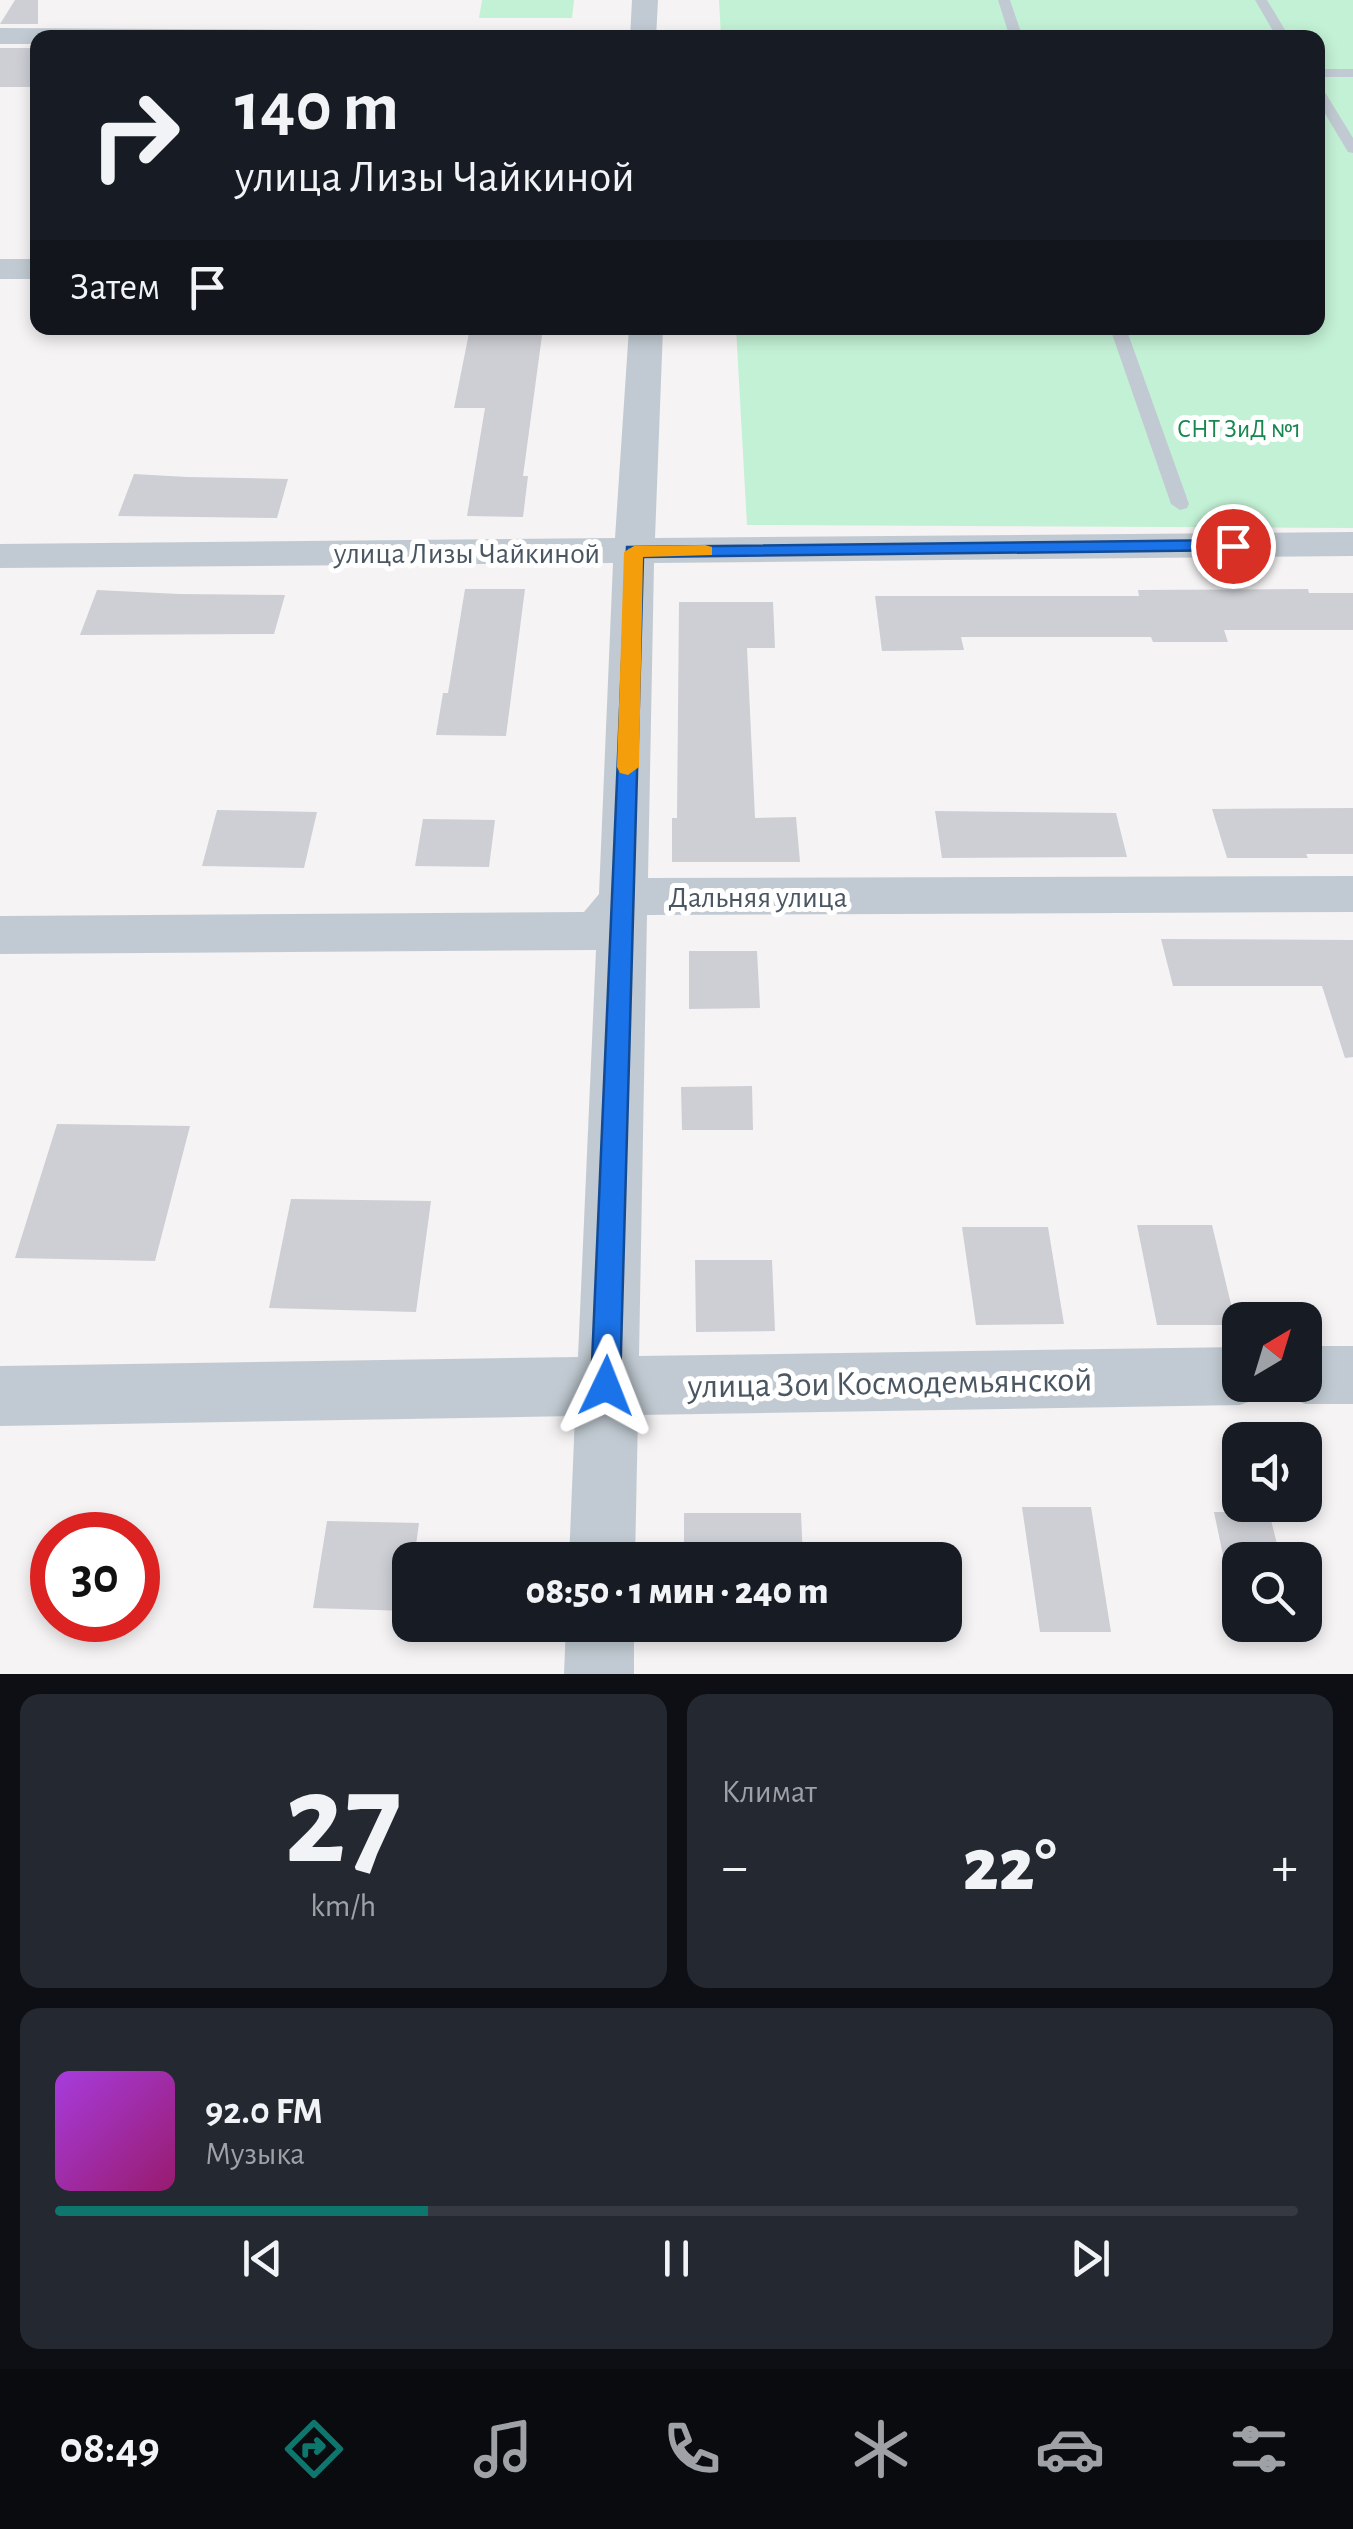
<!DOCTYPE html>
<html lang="ru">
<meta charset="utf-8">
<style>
:root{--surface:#171b24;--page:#242831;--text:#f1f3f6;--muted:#9ea1a6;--line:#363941;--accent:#0f766e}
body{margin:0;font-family:"Alegreya Sans",sans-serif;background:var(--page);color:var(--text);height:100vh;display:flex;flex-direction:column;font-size:38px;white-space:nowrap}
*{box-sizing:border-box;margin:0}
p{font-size:32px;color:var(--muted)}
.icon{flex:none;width:55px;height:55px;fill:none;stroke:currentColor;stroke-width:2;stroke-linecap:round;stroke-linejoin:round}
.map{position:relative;height:1674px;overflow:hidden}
.panel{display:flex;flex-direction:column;gap:20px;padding:20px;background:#0d0f14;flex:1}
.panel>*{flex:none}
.banner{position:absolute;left:30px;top:30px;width:1295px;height:305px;border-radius:20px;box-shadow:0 5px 15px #0003;background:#171b24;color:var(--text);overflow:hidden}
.needle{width:65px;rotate:38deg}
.buttons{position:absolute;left:1222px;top:1302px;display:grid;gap:20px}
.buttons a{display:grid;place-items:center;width:100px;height:100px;border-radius:20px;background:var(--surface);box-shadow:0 5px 15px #0003;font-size:50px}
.speed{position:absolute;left:30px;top:1512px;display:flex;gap:20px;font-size:50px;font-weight:700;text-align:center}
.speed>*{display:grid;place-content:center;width:130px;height:130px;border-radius:50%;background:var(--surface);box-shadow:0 5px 15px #0003;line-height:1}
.speed .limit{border:15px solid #d22;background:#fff;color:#111}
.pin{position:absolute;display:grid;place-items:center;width:85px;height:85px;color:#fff;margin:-42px;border:5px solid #fff;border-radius:50%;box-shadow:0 2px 10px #0007}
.me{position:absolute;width:110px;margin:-55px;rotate:2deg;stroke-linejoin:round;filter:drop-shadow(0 0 8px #0008)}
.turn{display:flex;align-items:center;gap:35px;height:210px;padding:0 40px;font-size:45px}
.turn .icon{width:130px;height:130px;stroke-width:2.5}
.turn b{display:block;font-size:70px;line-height:85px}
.then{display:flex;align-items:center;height:95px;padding:0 40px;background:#0003;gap:20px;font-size:38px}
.big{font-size:75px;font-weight:800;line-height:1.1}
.panel .card{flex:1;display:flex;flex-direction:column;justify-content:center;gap:15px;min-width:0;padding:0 35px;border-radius:20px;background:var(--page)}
.panel .dial{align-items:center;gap:0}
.dial b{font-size:130px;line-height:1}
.song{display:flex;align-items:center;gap:30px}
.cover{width:120px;height:120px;border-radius:15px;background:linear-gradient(135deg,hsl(280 70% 55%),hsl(320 70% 35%))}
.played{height:10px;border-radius:5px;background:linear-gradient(90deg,var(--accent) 30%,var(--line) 30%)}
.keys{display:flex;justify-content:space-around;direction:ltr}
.heat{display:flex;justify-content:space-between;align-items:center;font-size:55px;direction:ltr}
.panel .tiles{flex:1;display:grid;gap:20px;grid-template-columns:1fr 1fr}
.card:last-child{grid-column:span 2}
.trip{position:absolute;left:392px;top:1542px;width:570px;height:100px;border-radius:20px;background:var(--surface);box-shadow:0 5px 15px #0003;font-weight:800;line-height:100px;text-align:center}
.dock{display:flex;height:160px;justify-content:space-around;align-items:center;background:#090b0e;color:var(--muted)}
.dock .icon{width:70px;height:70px}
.dock .selected{color:var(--accent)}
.dock b{font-size:45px;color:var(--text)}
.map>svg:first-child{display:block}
.green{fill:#c3f1d5}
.building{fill:#cdcfd5}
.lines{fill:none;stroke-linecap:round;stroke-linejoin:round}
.service{fill:#c1cad2;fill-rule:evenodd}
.minor{fill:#c1cad2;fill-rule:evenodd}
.route{fill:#1a73e8;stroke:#114b97;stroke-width:2.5}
.slow{fill:#f59e0b}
.labels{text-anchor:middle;stroke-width:10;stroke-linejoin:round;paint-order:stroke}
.far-park-label{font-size:25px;fill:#17864f;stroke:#fff}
.street-label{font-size:30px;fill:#4a5661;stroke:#fff}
.near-street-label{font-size:35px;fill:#4a5661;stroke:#fff}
</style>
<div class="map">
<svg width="1353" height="1674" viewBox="0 0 1353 1674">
<rect width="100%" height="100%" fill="#f5f3f3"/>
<path class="green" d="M482 0H574L572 18H479Z
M719 0H1353V528L747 525 736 328H1318V38L721 37Z"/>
<path class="building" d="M15 0H38V24H0Z
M0 48H38V87H0Z
M470 328H543L523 476H528L523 517 467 516 485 408H454Z
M134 474 187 477 288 479 277 518 118 516Z
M465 589H525L506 736 436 735 443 693H448Z
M1308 589 1309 593H1353V630H1224L1228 642H1153L1151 637H961L964 650 882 651 875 596H1139L1138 590Z
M97 590 179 594 285 595 274 634 80 635Z
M679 602H773L775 648H747L755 818 796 817 800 862H672V818H677Z
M1353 808V854H1306L1308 858H1227L1212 809Z
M217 810 317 812 304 868 202 866Z
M935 811 1116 813 1127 857 942 858Z
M423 819 495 820 489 867 415 866Z
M1161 939 1353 940V1057L1345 1058 1322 986H1173Z
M689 951H757L760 1008 689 1009Z
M752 1086 753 1130H682L681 1087Z
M57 1124 190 1126 155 1261 15 1258Z
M291 1199 431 1201 416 1312 269 1308Z
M1137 1225H1212L1236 1325H1157Z
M962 1227H1048L1064 1324 976 1325Z
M695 1260H772L775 1331 696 1332Z
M1022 1507H1091L1111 1632H1040Z
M1214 1512H1269L1281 1560H1224Z
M684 1513H801L803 1560H684Z
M327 1521 419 1523 414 1560H410L408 1611 313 1608Z"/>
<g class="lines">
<path class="service" d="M998 0H1010L1023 38H1010Z
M1255 0H1267L1290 38H1277Z
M1318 69H1353V77H1318Z
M1318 88 1323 89 1353 138V153L1348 152 1318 102Z
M1110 328H1126L1189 504 1187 508 1180 510 1171 504Z"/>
<path class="minor" d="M632 0H658L656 38H630Z
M0 28 322 30 335 38H38V44H0Z
M0 259H38V279H0Z
M629 328H663L655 538 1353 532V556L654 563 648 878 1353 876V912L647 915 639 1356 1240 1347V1385H1267L1262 1397 1240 1405 638 1415 635 1560H569L575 1416 0 1426V1366L578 1357 596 950 0 954V916L584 912 599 894 613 563 0 568V544L615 538Z
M1305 1346H1353V1404H1305L1283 1395 1279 1385H1305Z
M566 1625H634V1674H564Z"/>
</g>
<path class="route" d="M1233 540 1240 541V550L643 557 620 1386 616 1396 606 1401 595 1396 591 1386 627 547Z"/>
<path class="slow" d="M705 545 712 547V555L643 557 639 767 628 775 620 773 617 767 624 552 634 546Z"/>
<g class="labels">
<g class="far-park-label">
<text x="1239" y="437">СНТ ЗиД №1</text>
</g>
<g class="street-label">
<text x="467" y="563">улица Лизы Чайкиной</text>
<text x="758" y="907">Дальняя улица</text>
</g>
<g class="near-street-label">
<text transform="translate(890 1382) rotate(-1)" y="12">улица Зои Космодемьянской</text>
</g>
</g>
</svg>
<div class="buttons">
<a><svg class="needle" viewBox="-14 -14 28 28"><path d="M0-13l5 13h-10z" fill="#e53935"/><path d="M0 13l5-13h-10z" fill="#9ea1a6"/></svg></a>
<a><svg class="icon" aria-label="sound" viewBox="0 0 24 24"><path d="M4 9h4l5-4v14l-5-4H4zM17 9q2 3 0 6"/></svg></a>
<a><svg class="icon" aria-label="search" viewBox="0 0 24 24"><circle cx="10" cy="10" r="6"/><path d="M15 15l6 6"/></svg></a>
</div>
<div class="speed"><div class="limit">30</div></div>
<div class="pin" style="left:1233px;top:546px;background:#d93025"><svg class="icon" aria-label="arrive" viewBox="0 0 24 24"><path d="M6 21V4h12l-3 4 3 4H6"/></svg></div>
<svg class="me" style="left:606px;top:1386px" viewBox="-20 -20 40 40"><path d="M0-17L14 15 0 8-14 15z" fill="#1a73e8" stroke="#fff" stroke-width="4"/></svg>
<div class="trip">08:50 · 1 мин · 240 m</div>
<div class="banner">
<div class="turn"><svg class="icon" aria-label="right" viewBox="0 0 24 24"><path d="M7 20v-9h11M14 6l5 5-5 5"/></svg><div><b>140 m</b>улица Лизы Чайкиной</div></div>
<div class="then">Затем<svg class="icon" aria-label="arrive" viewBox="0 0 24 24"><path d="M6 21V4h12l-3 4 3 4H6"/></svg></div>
</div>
</div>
<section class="panel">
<div class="tiles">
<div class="card dial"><b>27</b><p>km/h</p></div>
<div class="card"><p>Климат</p>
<div class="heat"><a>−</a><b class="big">22°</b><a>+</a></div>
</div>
<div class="card">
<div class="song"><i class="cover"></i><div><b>92.0 FM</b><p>Музыка</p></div></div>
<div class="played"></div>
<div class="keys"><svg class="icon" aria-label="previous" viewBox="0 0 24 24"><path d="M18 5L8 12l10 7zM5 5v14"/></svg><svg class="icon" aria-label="pause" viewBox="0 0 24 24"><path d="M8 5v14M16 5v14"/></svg><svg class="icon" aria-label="next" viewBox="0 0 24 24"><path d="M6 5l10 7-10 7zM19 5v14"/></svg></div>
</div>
</div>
</section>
<nav class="dock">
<b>08:49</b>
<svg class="icon selected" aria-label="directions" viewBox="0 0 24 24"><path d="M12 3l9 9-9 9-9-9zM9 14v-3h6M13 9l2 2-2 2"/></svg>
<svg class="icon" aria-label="music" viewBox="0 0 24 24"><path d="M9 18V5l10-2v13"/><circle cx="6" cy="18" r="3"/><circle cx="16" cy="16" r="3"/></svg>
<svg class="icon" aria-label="phone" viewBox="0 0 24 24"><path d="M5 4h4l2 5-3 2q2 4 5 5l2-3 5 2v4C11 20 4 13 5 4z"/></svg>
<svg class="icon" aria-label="climate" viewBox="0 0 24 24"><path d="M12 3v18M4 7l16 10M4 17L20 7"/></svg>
<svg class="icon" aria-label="car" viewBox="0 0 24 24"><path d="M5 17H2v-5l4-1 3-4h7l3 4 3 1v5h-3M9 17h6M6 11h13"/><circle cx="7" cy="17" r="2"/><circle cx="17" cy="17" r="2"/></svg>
<svg class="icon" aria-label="filters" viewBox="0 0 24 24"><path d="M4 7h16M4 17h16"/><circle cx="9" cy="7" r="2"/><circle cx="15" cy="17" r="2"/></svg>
</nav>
